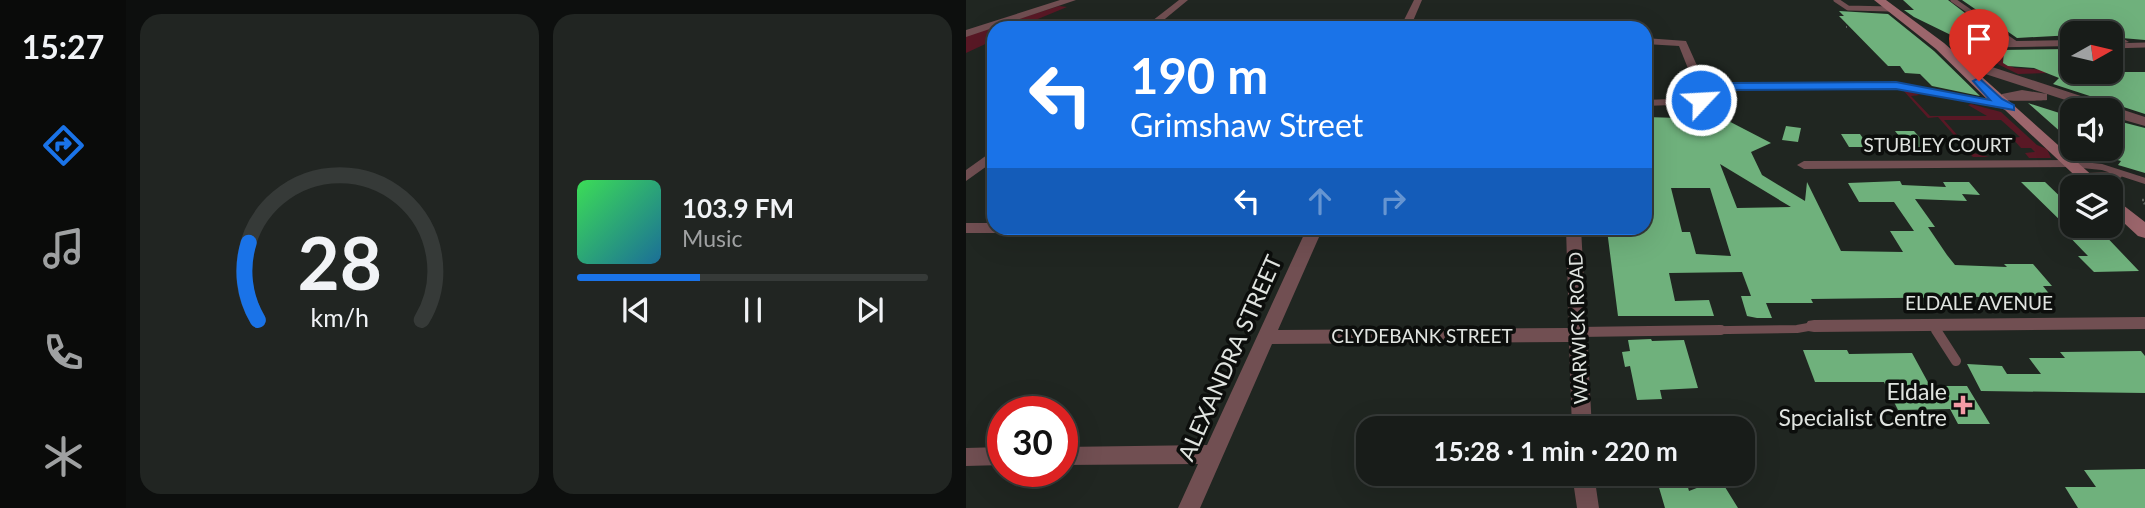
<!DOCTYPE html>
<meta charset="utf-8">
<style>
:root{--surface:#181c19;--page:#212522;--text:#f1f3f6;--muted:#9fa1a2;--line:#363a38;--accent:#1a73e8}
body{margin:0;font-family:Lato,sans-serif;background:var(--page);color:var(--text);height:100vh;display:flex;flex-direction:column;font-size:26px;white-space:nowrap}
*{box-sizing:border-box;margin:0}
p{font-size:23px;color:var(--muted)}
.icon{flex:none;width:38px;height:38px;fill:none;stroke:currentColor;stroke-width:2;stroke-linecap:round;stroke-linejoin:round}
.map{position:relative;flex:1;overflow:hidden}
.drawer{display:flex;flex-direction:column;gap:14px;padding:14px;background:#0d0f0e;width:840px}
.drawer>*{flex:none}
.guide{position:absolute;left:21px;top:21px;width:665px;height:214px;border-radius:21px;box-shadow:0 7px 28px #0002,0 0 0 2px var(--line);background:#1a73e8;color:#fff;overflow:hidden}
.needle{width:46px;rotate:82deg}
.controls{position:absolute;left:1094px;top:21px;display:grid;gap:14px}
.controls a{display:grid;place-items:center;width:63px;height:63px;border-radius:14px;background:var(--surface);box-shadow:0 7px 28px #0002,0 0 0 2px var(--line);font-size:35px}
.speed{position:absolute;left:21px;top:396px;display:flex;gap:14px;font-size:35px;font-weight:700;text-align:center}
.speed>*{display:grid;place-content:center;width:91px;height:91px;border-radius:50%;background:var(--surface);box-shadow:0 7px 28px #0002,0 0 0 2px var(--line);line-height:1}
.speed .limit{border:10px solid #d22;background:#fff;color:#111}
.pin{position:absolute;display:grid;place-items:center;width:60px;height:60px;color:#fff;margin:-72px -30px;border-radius:50% 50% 50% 0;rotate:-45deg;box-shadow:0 0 7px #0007}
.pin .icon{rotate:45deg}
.me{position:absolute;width:77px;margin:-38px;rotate:65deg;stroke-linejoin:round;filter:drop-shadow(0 0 5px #0008)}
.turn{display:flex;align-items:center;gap:24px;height:147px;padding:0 28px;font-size:32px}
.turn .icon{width:91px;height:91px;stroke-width:2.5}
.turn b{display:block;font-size:49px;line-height:60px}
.lanes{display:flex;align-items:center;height:66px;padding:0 28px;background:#0003;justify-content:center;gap:35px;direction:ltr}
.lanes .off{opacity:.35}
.drawer .card{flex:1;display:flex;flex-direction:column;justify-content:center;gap:10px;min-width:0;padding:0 24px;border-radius:21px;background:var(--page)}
.drawer .dial{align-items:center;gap:0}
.dial svg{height:182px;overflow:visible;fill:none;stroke:var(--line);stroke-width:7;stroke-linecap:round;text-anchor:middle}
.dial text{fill:var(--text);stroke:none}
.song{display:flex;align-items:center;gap:21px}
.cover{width:84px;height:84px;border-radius:10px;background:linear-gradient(135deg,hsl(130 70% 55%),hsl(200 70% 35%))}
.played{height:7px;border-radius:4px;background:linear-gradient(90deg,var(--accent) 35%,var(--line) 35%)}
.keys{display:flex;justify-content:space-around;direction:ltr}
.drawer .tiles{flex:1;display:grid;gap:14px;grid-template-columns:repeat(2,1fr)}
.trip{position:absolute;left:390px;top:416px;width:399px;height:70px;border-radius:21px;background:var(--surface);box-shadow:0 7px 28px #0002,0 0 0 2px var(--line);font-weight:700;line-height:70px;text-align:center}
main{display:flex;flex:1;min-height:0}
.tab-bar{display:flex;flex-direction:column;width:126px;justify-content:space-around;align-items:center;background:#0a0b0a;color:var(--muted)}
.tab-bar .icon{width:49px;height:49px}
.tab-bar .current{color:var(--accent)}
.tab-bar b{font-size:32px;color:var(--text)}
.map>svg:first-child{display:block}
.green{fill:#591825}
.building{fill:#6fb17c;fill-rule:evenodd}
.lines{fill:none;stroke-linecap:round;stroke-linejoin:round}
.path-far1{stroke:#5b605b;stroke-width:2;stroke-dasharray:1 3.5;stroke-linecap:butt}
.path{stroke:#5b605b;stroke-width:2.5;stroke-dasharray:2 5;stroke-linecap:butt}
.service-far3{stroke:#714f52;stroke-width:5}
.service-far2{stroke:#714f52;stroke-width:6}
.service-far1{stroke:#714f52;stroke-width:8}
.service{stroke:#714f52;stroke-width:10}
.minor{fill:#714f52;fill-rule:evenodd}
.tertiary{fill:#714f52;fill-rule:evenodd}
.secondary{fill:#9c666c;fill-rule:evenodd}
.route{fill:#1a73e8;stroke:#114b97;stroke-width:2}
.poi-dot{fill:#f49aa5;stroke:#0c0e0c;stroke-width:2.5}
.labels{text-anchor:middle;stroke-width:7;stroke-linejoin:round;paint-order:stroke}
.street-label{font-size:19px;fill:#e0e4e0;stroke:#0c0e0c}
.near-street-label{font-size:23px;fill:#e0e4e0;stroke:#0c0e0c}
.near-poi-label{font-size:23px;fill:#e0e4e0;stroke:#0c0e0c;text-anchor:end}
</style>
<main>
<nav class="tab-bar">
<b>15:27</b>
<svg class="icon current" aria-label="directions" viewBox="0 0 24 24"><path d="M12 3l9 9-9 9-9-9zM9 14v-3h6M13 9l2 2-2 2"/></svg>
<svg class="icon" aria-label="music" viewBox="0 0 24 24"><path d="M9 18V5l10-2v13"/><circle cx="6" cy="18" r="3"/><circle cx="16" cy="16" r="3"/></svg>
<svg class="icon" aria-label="phone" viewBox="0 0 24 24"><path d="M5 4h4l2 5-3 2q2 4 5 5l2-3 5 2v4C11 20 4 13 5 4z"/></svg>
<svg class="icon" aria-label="climate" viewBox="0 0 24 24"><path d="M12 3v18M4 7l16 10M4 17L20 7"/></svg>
</nav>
<section class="drawer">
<div class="tiles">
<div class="card dial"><svg viewBox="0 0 100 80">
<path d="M14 69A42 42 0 1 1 86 69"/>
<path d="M14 69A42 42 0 0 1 10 35" stroke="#1a73e8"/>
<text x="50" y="56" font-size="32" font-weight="700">28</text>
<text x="50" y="72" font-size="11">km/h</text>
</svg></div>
<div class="card">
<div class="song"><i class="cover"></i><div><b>103.9 FM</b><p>Music</p></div></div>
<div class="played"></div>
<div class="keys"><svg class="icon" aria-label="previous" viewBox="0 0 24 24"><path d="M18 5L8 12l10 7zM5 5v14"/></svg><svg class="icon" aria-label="pause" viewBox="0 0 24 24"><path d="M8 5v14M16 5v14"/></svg><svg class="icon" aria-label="next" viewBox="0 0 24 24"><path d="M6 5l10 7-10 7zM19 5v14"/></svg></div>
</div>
</div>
</section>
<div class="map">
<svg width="1179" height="508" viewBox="0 0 1179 508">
<rect width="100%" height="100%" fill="#202621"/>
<path class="green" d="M93 6 101 7 50 28H28V40L0 53V36Z
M1010 50 1047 53 1038 55 1037 63 1049 68 1114 72 1052 74 1013 55 1008 52Z
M936 89 954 95 945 96 964 116H1021L1002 105 1005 104 1035 112 1071 145 1081 149 1085 158H1063L1059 153 1069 152 1065 148H1055L1046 138 1054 137 1035 120H978L1007 153 1023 157H1007L972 117 962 118Z"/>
<path class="building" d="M937 0H982L1033 39 989 37 948 17 938 10H948Z
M996 0H1179V40L1144 37V33L1051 38Z
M873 11 922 14 968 51 1014 96 966 86 954 74 939 73 934 66H922L873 16H878Z
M1106 49V72H1179V114L1087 84 1093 78 1068 68 1042 66 1037 63 1038 51 1034 50Z
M1062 103 1106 117V142Z
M713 114H749L805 143 785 152 796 175 839 201 841 182 875 251 937 252 924 231H948L928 202H893L882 183 934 181 936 185 980 187 977 182H1003L1014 195 996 194 1001 201 949 199 969 227H962L981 255 989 265 1041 267 1038 264H1067L1086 286H1077L1085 296 845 299 847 303H800L806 318H791L781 316 775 296H785L776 272 703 273 709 301 743 300 748 316H652L641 230H679V117L714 118ZM754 164 825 207 771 208ZM705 188H744L765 256 730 254 724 232H716Z
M1144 119 1179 128V173L1152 165 1155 161 1144 158Z
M820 126 835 128 832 142 816 140Z
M929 131H948L962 147H942Z
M875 134H894L903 147H883Z
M1055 182H1079L1106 208V228H1132L1173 271 1128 272 1112 256H1122L1095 228H1102Z
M685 339 686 341 718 340 732 388 694 390 696 399 671 400 664 366 659 367 656 352 664 351 662 340Z
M837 350H881L883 354 946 353 964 386H1001L1024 424H992L984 409 932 410 918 382H849Z
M1175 351 1179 356V393L1015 391 1001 364 1036 366 1041 374H1075L1063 358H1099L1094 352Z
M1179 469V508H1112L1099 487H1130L1118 470Z
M689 474H718L723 491 754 479 772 508H699Z"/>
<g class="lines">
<path class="path-far1" d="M880 27H883"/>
<path class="path" d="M1178 200H1175L1179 204"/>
<path class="service-far3" d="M870 0 882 8 924 9
M987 0 1049 43
M1144 46 1179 45"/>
<path class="service-far2" d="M1106 164 1136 167 1179 181
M1118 176 1153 175"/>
<path class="service-far1" d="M966 324 971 332
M627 332 831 329 848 326"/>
<path class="service" d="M970 330 990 361
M612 332 755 330"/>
<path class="minor" d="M213 0H222L188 28H177Z
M448 0H456L444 28H434Z
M679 38 720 41 737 79 747 85 755 83H934L1044 104 1050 107 1044 110 934 89H756C745 93 742 102 733 104L679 106V100L730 98 737 89 727 81 713 46 679 44Z
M1106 40V46L988 48 983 45 988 42Z
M1144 40 1158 39 1163 42 1144 46Z
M28 150V161L0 181V170Z
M1106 160 1113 164 1111 167 838 169 831 165 838 161Z
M0 223H28V228H142L134 233H0Z
M341 228H357L312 330 603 328 600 228H615L626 429H606L603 342 306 344 234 508H212L232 464 96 465V447L241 445Z
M1179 317V329L848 332 842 331 839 326 842 321 848 320Z
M37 447V465L0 466V448Z
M606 474H628L633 508H611Z"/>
<path class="tertiary" d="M94 0H110L0 37V30Z
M1010 65H1020L1179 117V126L1144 116V110H1130L1081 94V100C1075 101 1042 101 1036 100V94L1056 90 1081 94 1010 71Z"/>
<path class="secondary" d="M908 0H920L978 43 1139 187H1121L1039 110 1024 102 970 49Z
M1144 195 1179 222V238L1172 236 1144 210Z"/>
</g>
<path class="route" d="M1013 78 1036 99 1048 105V110L930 89 755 90 746 92 739 103 729 100 738 87 755 83 930 82 1024 100 1007 81Z"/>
<path class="poi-dot" d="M993.5 394.5h7v7h7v7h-7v7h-7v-7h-7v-7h7z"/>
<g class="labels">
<g class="street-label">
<text x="972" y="152">STUBLEY COURT</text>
<text x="1013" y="310">ELDALE AVENUE</text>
<text transform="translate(612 328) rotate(-92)" y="7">WARWICK ROAD</text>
<text x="456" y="343">CLYDEBANK STREET</text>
</g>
<g class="near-street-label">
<text transform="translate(264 358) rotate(-66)" y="8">ALEXANDRA STREET</text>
</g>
<g class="near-poi-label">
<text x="981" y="400">Eldale<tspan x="981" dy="26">Specialist Centre</tspan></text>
</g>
</g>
</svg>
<div class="controls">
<a><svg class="needle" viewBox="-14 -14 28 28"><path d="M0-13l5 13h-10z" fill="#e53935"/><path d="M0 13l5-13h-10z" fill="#9fa1a2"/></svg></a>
<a><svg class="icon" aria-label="sound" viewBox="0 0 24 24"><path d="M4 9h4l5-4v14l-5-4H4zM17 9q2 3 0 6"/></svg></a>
<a><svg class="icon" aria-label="layers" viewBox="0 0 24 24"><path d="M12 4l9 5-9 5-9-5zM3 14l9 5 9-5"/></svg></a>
</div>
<div class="speed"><div class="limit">30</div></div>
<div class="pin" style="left:1013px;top:81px;background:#d93025"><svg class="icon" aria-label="arrive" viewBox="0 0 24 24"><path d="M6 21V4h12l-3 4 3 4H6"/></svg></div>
<svg class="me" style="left:735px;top:100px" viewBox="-20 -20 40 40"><circle r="17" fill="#1a73e8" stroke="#fff" stroke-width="3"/><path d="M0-11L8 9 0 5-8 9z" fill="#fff"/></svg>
<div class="trip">15:28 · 1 min · 220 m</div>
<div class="guide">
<div class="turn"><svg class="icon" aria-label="left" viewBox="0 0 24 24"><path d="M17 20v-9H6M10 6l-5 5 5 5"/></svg><div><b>190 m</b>Grimshaw Street</div></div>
<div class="lanes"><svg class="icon" aria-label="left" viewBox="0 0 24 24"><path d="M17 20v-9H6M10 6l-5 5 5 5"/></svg><svg class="icon off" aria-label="ahead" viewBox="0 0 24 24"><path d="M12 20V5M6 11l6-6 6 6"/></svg><svg class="icon off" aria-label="right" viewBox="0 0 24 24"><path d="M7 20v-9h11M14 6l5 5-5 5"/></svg></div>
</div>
</div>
</main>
